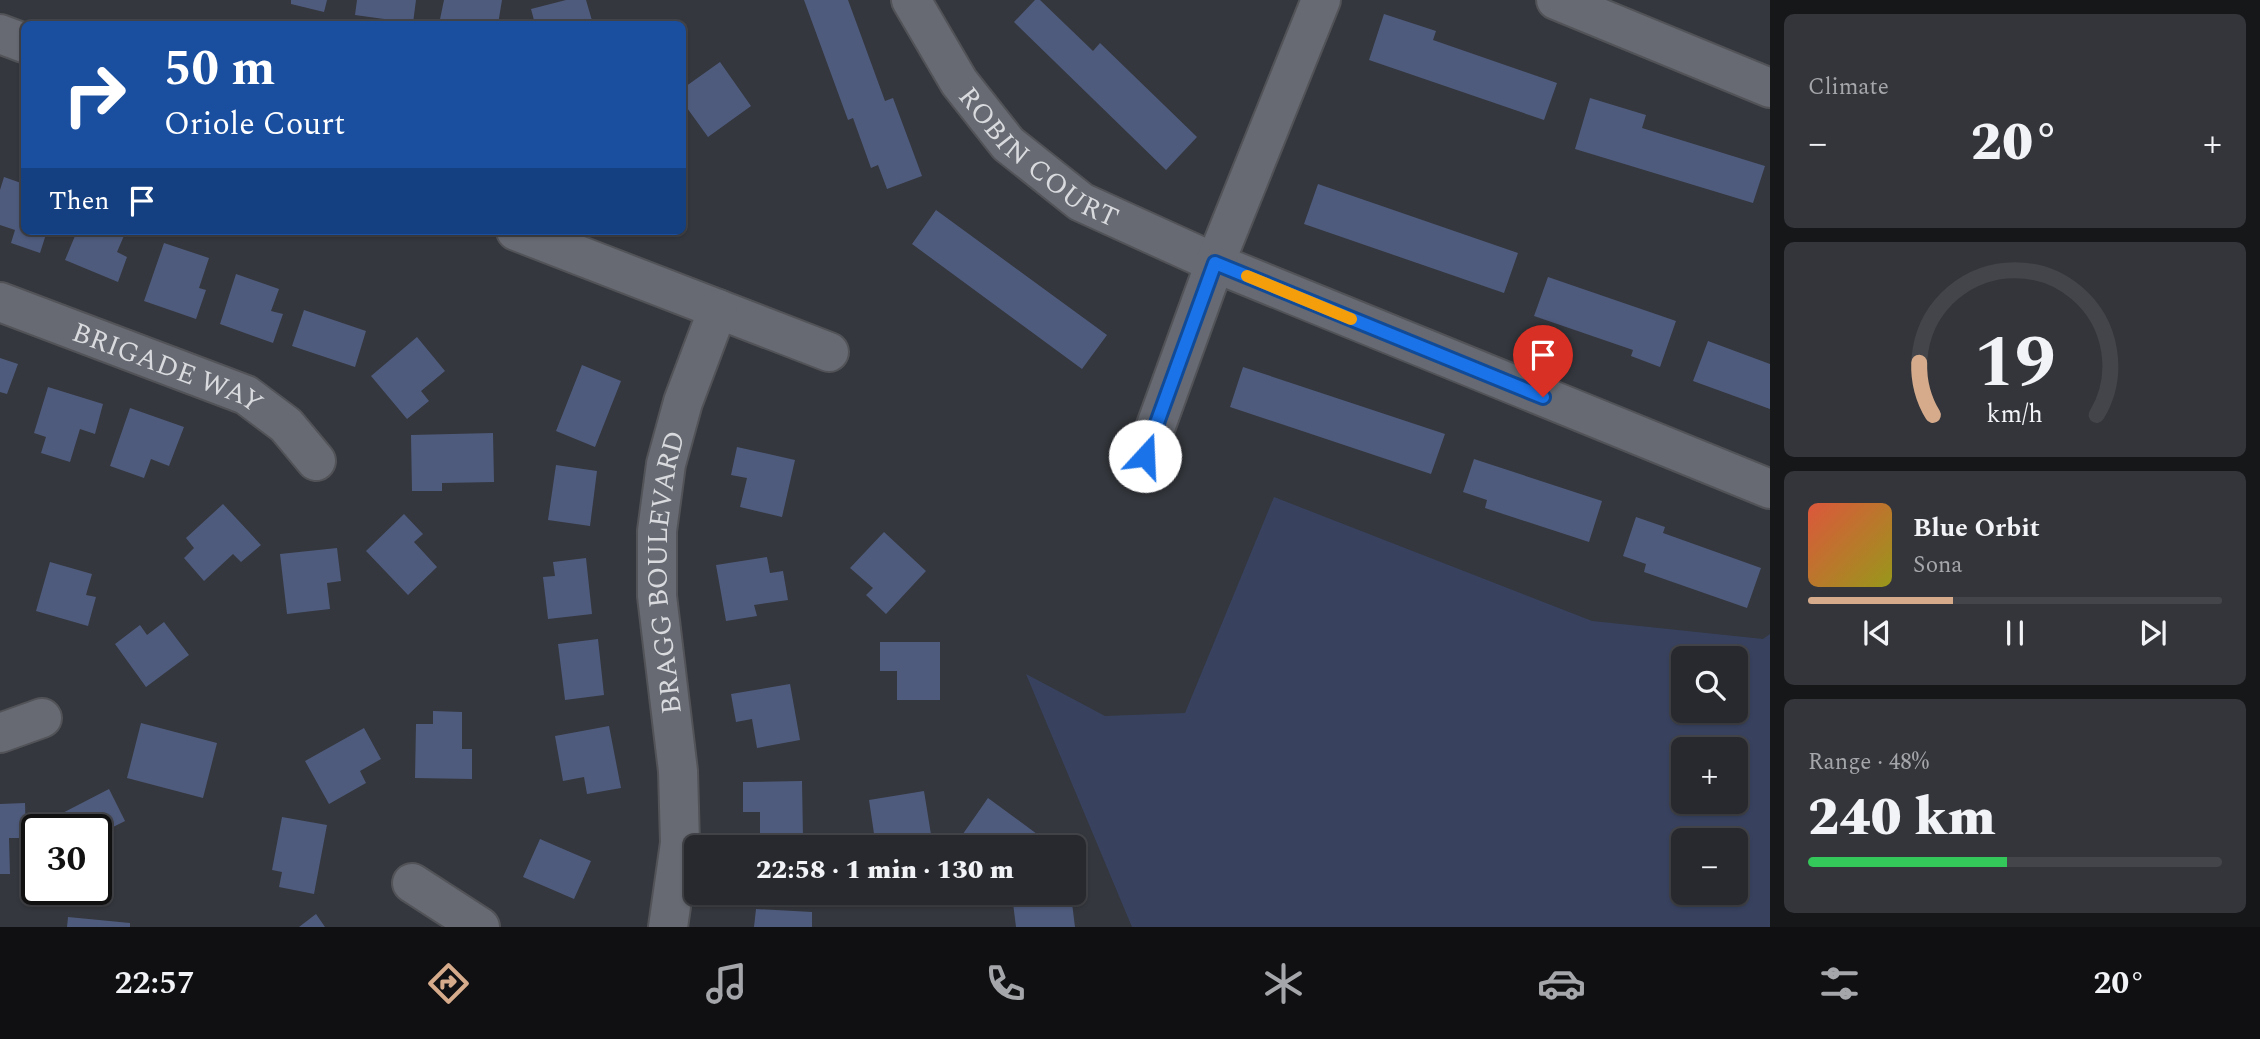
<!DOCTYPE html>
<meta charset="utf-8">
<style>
:root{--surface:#27292e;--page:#33353a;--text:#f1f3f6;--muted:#a4a6aa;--line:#43454a;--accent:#d6ab8b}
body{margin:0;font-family:Spectral,serif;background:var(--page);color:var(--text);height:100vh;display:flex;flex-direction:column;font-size:26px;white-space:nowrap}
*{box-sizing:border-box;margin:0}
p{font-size:23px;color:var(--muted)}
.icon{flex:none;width:38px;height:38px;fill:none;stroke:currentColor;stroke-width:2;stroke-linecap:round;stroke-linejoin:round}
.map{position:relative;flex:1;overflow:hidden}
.panel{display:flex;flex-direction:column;gap:14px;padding:14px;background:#151719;width:490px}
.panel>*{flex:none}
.banner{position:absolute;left:21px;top:21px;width:665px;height:214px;border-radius:10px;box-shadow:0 2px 5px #0004,0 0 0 2px var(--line);background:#1a4fa0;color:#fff;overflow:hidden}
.controls{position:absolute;left:1671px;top:646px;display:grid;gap:14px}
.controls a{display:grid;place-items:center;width:77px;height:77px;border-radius:10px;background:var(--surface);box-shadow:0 2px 5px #0004,0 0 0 2px var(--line);font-size:35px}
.speed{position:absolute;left:21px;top:814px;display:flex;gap:14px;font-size:35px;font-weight:700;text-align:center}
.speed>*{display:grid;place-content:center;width:91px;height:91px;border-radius:50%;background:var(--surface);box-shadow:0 2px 5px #0004,0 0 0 2px var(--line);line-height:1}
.speed .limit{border:4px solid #111;border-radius:10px;background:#fff;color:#111}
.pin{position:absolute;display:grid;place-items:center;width:60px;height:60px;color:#fff;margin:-72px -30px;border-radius:50% 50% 50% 0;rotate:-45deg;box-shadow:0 0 7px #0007}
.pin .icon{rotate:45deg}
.me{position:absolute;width:77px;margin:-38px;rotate:20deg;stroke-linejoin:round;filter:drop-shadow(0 0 5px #0008)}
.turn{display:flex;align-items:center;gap:24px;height:147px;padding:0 28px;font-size:32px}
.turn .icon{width:91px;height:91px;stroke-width:2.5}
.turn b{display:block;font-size:49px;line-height:60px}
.then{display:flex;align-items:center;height:66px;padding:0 28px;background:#0003;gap:14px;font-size:26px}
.big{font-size:52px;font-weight:800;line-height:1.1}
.panel .card{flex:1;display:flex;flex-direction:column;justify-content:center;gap:10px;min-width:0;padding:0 24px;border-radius:10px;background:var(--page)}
.panel .dial{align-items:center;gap:0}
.dial svg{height:182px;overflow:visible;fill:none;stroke:var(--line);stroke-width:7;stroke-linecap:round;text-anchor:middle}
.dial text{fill:var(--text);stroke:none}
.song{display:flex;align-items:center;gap:21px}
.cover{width:84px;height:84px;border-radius:10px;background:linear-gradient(135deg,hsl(10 70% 55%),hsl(60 70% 35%))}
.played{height:7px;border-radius:4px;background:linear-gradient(90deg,var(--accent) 35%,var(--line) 35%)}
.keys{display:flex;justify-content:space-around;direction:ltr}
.heat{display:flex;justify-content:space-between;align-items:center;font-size:38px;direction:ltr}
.charge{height:10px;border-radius:5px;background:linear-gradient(90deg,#34c759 48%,var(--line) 0)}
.trip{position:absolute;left:684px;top:835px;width:402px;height:70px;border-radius:10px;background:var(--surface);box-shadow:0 2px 5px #0004,0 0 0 2px var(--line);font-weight:800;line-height:70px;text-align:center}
.tab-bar{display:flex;height:112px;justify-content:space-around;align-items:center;background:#101012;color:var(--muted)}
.tab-bar .icon{width:49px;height:49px}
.tab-bar .current{color:var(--accent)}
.tab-bar b{font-size:32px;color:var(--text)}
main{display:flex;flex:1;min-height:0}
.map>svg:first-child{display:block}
.green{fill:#38425f;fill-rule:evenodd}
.building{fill:#4f5b7d}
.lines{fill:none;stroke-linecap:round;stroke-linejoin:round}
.minor-casing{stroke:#515358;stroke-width:42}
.minor{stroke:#676a72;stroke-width:38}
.route-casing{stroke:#114b97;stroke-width:18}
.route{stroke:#1a73e8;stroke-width:12}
.slow{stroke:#f59e0b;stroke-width:12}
.labels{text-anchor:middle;stroke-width:7;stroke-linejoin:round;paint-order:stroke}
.street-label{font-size:28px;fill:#d8dade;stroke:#34373d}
</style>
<main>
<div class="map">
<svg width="1770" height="927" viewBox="0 0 1770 927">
<rect width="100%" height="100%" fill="#34373d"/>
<path class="green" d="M1274 497 1592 621 1763 639 1770 634V927H1132L1026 674 1105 716 1185 713ZM1684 658H1736V710H1684ZM1684 749H1736V802H1684ZM1684 840H1736V892H1684Z"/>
<path class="building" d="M291 0H327L324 12 291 4Z
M357 0H416L413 23 355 15Z
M444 0H502L498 24H439Z
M566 0H586L593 24H535L531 9Z
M804 0H848L885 101 893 98 922 176 887 189 878 165 871 168 853 118 848 120Z
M1035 0H1040L1093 51 1100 43 1197 137 1166 170 1014 22Z
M1384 14 1436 31 1433 40 1557 83 1544 120 1369 60Z
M720 62 751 106 708 137 682 101V89Z
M1590 98 1646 115 1642 128 1765 166 1753 203 1575 149Z
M4 177 24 184V231H47L40 253 11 243 15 230 0 225V190Z
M1318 184 1518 253 1504 293 1304 224Z
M936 210 1107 335 1082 369 912 244Z
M77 231H126L117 252 127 257 118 282 65 260Z
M164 243 209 258 199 288 206 290 196 319 144 301Z
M236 274 279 289 271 311 283 314 273 343 220 324Z
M1548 277 1676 321 1660 367 1631 356 1633 350 1534 316Z
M304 310 366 331 355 367 292 346Z
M417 337 445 371 421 391 429 401 407 419 371 376Z
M1708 341 1770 364V409L1693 381Z
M0 358 18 364 7 394 0 392Z
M582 365 621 381 595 447 556 431Z
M1243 367 1445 434 1431 474 1230 407Z
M48 387 103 404 95 434 80 429 70 462 41 453 46 437 34 433Z
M130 408 184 427 169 466 151 459 144 478 110 466Z
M493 433 494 482 442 483V491H412L411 435Z
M737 447 795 460 782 517 740 507 747 478 731 475Z
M1474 459 1602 501 1589 542 1485 508 1487 500 1463 492Z
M556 465 597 471 590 526 548 520Z
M223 504 261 545 241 562 233 554 204 581 184 558 194 548 186 538Z
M404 514 423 534 414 542 437 567 408 595 366 551Z
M1636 517 1665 527 1663 533 1761 568 1747 608 1644 572 1646 564 1623 556Z
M884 532 926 571 886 614 866 595 873 588 850 568Z
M337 548 341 581 327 583 330 609 287 614 280 554Z
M767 557 770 573 783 571 788 600 754 605 757 616 726 621 716 565Z
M586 558 592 614 548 619 543 577 555 576 553 562Z
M50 562 92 574 86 595 96 597 88 626 36 611Z
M164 622 189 655 146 687 115 644 140 625 147 635Z
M598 639 604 695 565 700 558 644Z
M880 642H940V700H897V671H880Z
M790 684 800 740 757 748 752 719 736 722 731 694Z
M433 711 462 712V749H472V779L415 778 416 724H433Z
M141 723 217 743 203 798 127 778Z
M609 726 621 788 587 794 584 777 563 781 555 736Z
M364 728 381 759 360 771 366 783 329 804 305 761Z
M802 781 803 838 760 839V812H743V782Z
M109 789 125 821 103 832 113 853 96 862V830H54L49 820Z
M924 791 933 847H902V843L876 847 869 800Z
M988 798 1037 834 1028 847H967L958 841Z
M25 803 26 838H9L10 874H0V804Z
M282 817 327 825 314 894 279 887 282 872 272 870Z
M540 839 591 861 574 899 523 877Z
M1071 895 1075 927H1016L1013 903Z
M756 909 812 912V927H754Z
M316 914 325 927H299Z
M68 917 130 923V927H67Z"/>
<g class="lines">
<defs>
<g id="minor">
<path id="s1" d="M911 0 959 82 1008 144 1081 202 1215 263 1770 489"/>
<path d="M1556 0 1770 88"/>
<path d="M0 34 24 43"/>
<path d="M516 231 829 352"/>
<path id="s2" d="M0 302 246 395 286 425 316 461"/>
<path d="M1145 456 1215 263 1321 0"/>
<path d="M0 733 42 718"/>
<path d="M412 883 480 927"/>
<path id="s3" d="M668 927 680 843 678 771 657 596V531L666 464 683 402 718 309"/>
</g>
</defs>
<use href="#minor" class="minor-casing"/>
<use href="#minor" class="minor"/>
</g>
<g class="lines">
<defs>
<path id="route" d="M1145 456 1215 263 1543 397"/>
</defs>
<use href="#route" class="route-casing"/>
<use href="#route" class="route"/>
<path class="slow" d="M1247 276 1351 319"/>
</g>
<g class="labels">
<g class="street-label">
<text dy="10" stroke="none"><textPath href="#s1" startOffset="206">ROBIN COURT</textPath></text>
<text dy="10" stroke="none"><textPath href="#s2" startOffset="180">BRIGADE WAY</textPath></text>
<text dy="10" stroke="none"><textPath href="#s3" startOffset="357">BRAGG BOULEVARD</textPath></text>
</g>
</g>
</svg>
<div class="controls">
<a><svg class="icon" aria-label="search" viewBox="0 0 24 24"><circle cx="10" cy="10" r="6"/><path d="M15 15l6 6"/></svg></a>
<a>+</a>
<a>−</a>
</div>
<div class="speed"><div class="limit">30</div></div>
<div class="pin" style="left:1543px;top:397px;background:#d93025"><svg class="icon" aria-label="arrive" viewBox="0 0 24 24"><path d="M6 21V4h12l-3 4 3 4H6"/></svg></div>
<svg class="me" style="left:1145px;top:456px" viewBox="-20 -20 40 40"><circle r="19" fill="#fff"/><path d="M0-13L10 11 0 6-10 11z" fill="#1a73e8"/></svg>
<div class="trip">22:58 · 1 min · 130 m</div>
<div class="banner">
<div class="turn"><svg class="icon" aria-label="right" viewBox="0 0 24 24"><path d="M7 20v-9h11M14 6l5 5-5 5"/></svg><div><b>50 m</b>Oriole Court</div></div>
<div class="then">Then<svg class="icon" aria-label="arrive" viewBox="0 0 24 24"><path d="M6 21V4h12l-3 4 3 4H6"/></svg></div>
</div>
</div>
<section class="panel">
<div class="card"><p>Climate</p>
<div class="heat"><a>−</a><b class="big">20°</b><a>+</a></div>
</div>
<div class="card dial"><svg viewBox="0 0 100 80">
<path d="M14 69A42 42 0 1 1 86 69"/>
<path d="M14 69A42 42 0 0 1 8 46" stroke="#d6ab8b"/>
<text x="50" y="56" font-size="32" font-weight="700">19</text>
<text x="50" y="72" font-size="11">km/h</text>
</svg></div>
<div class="card">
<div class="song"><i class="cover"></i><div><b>Blue Orbit</b><p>Sona</p></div></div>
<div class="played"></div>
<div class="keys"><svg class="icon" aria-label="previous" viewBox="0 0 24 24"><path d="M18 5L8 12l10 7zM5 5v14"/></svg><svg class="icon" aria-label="pause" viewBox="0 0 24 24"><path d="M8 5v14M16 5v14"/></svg><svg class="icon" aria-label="next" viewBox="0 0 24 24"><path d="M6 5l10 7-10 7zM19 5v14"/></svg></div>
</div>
<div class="card"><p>Range · 48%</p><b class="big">240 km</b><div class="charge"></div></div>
</section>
</main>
<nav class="tab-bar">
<b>22:57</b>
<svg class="icon current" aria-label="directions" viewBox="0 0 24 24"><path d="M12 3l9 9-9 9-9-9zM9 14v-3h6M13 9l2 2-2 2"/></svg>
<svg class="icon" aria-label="music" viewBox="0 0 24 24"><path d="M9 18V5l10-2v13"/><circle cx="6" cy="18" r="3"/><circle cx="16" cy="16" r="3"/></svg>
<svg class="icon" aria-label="phone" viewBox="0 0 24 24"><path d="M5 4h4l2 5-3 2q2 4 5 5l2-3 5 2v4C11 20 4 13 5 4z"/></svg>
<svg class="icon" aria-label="climate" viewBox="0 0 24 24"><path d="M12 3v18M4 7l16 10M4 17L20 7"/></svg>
<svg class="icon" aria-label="car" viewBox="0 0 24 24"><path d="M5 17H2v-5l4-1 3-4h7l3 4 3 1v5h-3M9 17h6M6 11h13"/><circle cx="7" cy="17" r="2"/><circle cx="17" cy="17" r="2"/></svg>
<svg class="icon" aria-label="filters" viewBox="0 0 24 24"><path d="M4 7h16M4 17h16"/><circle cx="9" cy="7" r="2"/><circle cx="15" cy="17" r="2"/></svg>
<b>20°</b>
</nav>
